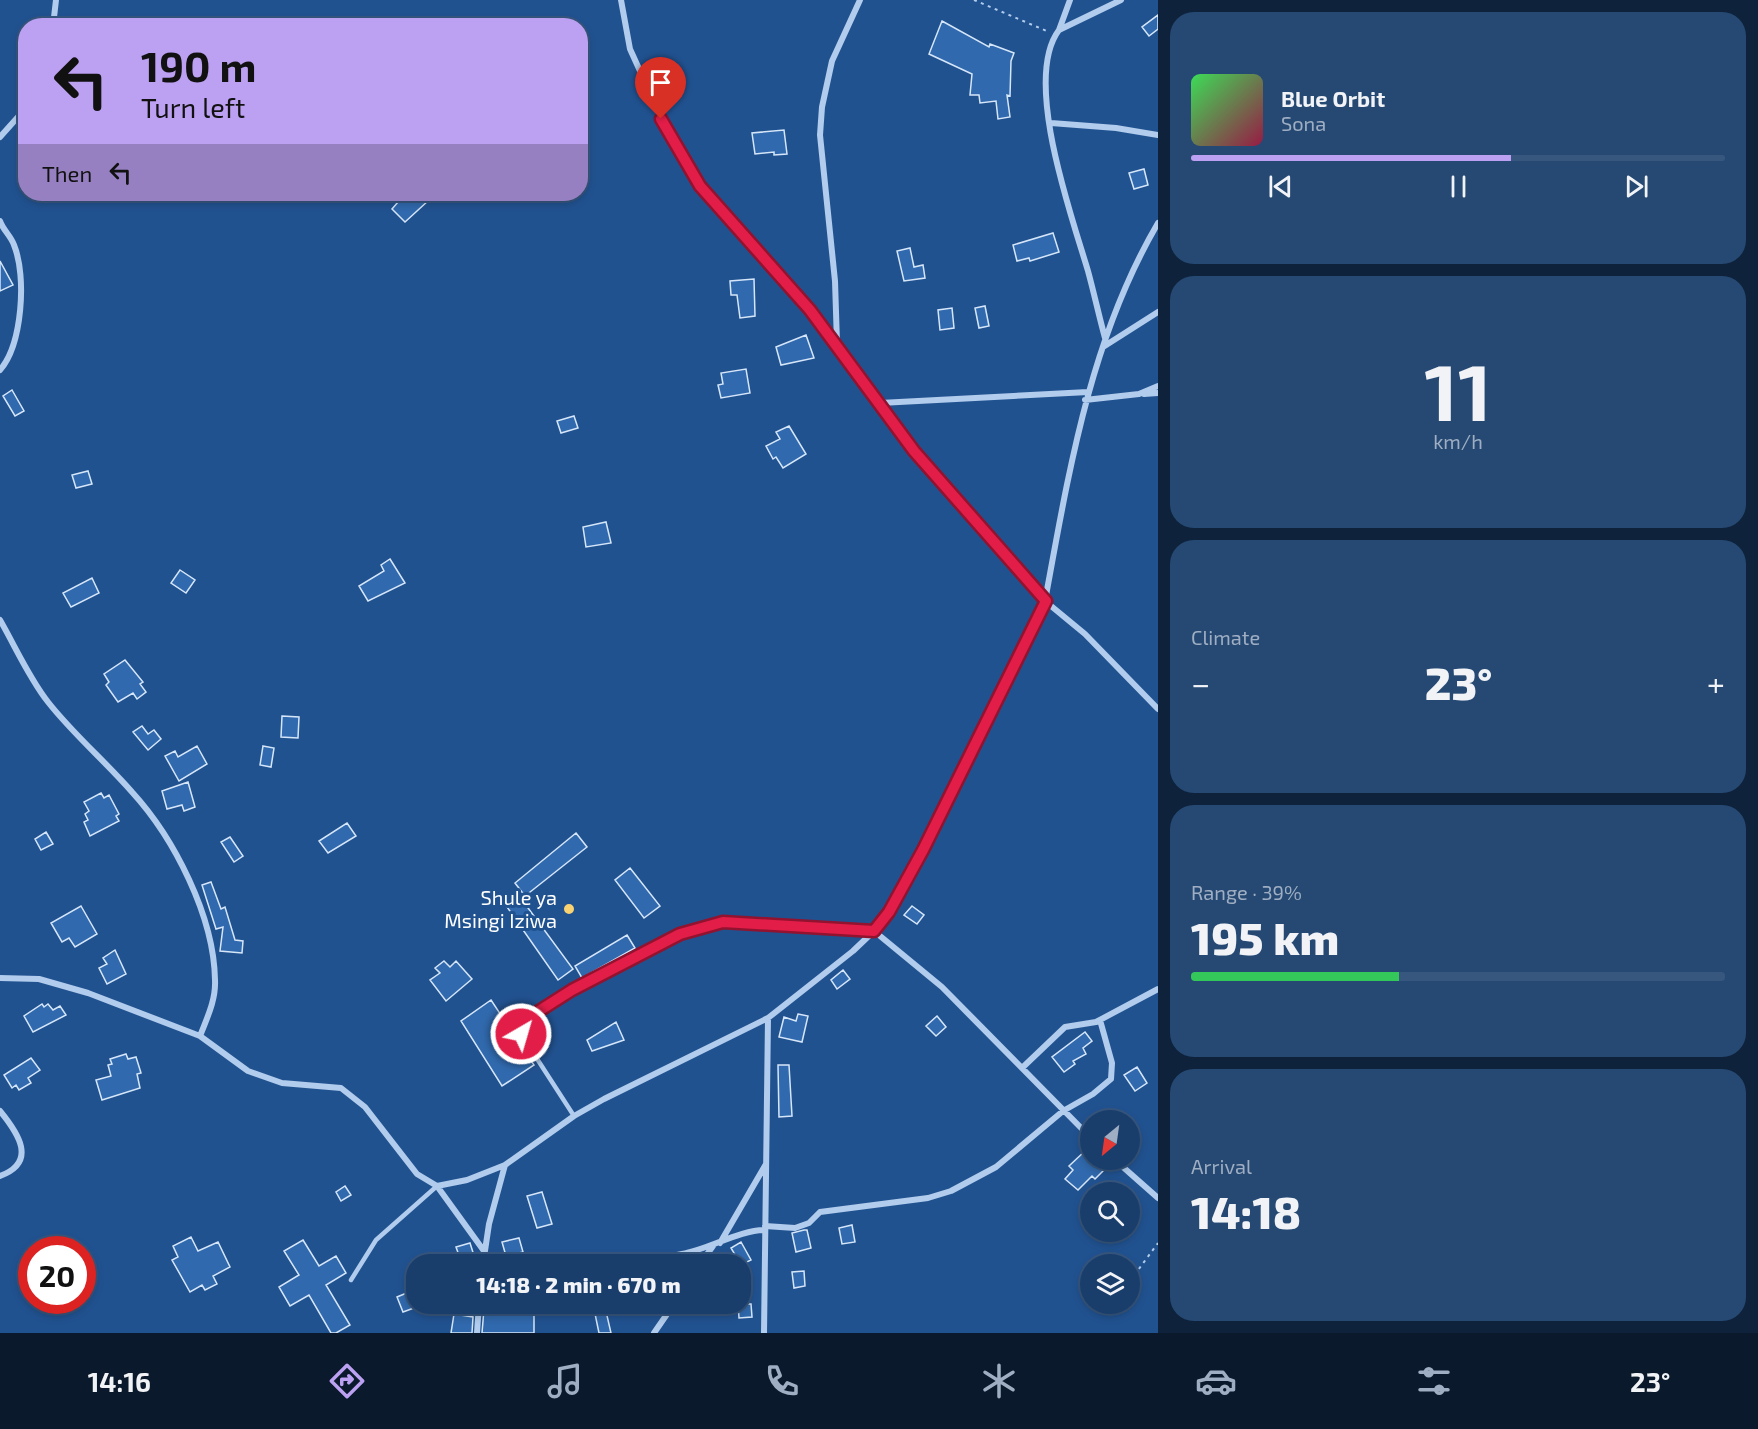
<!DOCTYPE html>
<meta charset="utf-8">
<style>
:root{--surface:#193e6c;--page:#264974;--text:#f1f3f6;--muted:#9faec2;--line:#37577f;--accent:#bca0f2}
body{margin:0;font-family:"Exo 2",sans-serif;background:var(--page);color:var(--text);height:100vh;display:flex;flex-direction:column;font-size:22px;white-space:nowrap}
*{box-sizing:border-box;margin:0}
p{font-size:20px;color:var(--muted)}
.icon{flex:none;width:33px;height:33px;fill:none;stroke:currentColor;stroke-width:2;stroke-linecap:round;stroke-linejoin:round}
.map{position:relative;flex:1;overflow:hidden}
.sheet{display:flex;flex-direction:column;gap:12px;padding:12px;background:#0e223b;width:600px}
.sheet>*{flex:none}
.banner{position:absolute;left:18px;top:18px;width:570px;height:183px;border-radius:24px;box-shadow:0 3px 9px #0003,0 0 0 2px var(--line);background:#bca0f2;color:#111;overflow:hidden}
.needle{width:39px;rotate:209deg}
.fabs{position:absolute;left:1080px;top:1110px;display:grid;gap:12px}
.fabs a{display:grid;place-items:center;width:60px;height:60px;border-radius:50%;background:var(--surface);box-shadow:0 3px 9px #0003,0 0 0 2px var(--line);font-size:30px}
.speed{position:absolute;left:18px;top:1236px;display:flex;gap:12px;font-size:30px;font-weight:700;text-align:center}
.speed>*{display:grid;place-content:center;width:78px;height:78px;border-radius:50%;background:var(--surface);box-shadow:0 3px 9px #0003,0 0 0 2px var(--line);line-height:1}
.speed .limit{border:9px solid #d22;background:#fff;color:#111}
.pin{position:absolute;display:grid;place-items:center;width:51px;height:51px;color:#fff;margin:-62px -26px;border-radius:50% 50% 50% 0;rotate:-45deg;box-shadow:0 0 6px #0007}
.pin .icon{rotate:45deg}
.me{position:absolute;width:66px;margin:-33px;rotate:38deg;stroke-linejoin:round;filter:drop-shadow(0 0 4px #0008)}
.turn{display:flex;align-items:center;gap:21px;height:126px;padding:0 24px;font-size:27px}
.turn .icon{width:78px;height:78px;stroke-width:2.5}
.turn b{display:block;font-size:42px;line-height:51px}
.then{display:flex;align-items:center;height:57px;padding:0 24px;background:#0003;gap:12px;font-size:22px}
.big{font-size:45px;font-weight:800;line-height:1.1}
.sheet .card{flex:1;display:flex;flex-direction:column;justify-content:center;gap:9px;min-width:0;padding:0 21px;border-radius:24px;background:var(--page)}
.sheet .dial{align-items:center;gap:0}
.dial b{font-size:78px;line-height:1}
.song{display:flex;align-items:center;gap:18px}
.cover{width:72px;height:72px;border-radius:9px;background:linear-gradient(135deg,hsl(130 70% 55%),hsl(340 70% 35%))}
.played{height:6px;border-radius:3px;background:linear-gradient(90deg,var(--accent) 60%,var(--line) 60%)}
.keys{display:flex;justify-content:space-around;direction:ltr}
.heat{display:flex;justify-content:space-between;align-items:center;font-size:33px;direction:ltr}
.charge{height:9px;border-radius:4px;background:linear-gradient(90deg,#34c759 39%,var(--line) 0)}
.trip{position:absolute;left:406px;top:1254px;width:345px;height:60px;border-radius:24px;background:var(--surface);box-shadow:0 3px 9px #0003,0 0 0 2px var(--line);font-weight:800;line-height:60px;text-align:center}
.dock{display:flex;height:96px;justify-content:space-around;align-items:center;background:#0a192b;color:var(--muted)}
.dock .icon{width:42px;height:42px}
.dock .active{color:var(--accent)}
.dock b{font-size:27px;color:var(--text)}
main{display:flex;flex:1;min-height:0}
.map>svg:first-child{display:block}
.building{fill:#3069ad;stroke:#d6e6f9;stroke-width:1.5}
.lines{fill:none;stroke-linecap:round;stroke-linejoin:round}
.path{stroke:#b1cced;stroke-width:2;stroke-dasharray:3 4.5;stroke-linecap:butt}
.lane{stroke:#b1cced;stroke-width:4.5}
.street{stroke:#b1cced;stroke-width:6}
.route-casing{stroke:#92132f;stroke-width:15}
.route{stroke:#e11d48;stroke-width:10}
.poi-dot{fill:#f9d272;stroke:#215290;stroke-width:2}
.labels{text-anchor:middle;stroke-width:6;stroke-linejoin:round;paint-order:stroke}
.poi-label{font-size:20px;fill:#fff;stroke:#215290;text-anchor:end}
</style>
<main>
<div class="map">
<svg width="1158" height="1333" viewBox="0 0 1158 1333">
<rect width="100%" height="100%" fill="#215290"/>
<path class="building" d="M1158 15V29L1149 36 1142 27Z
M942 21 989 47 990 44 1014 53 1011 61 1010 96 1007 95 1010 117 998 119 996 101 980 103 979 95H970L972 74 929 54Z
M784 130 787 154 774 155V152L755 154 752 133Z
M1144 169 1148 185 1134 189 1129 173Z
M405 194H423L429 200 405 222 392 209Z
M1053 233 1059 252 1030 261 1029 258 1017 261 1013 245Z
M910 248 914 267 923 265 925 278 904 281 897 251Z
M0 261 13 285 0 291Z
M754 279 755 316 740 318 737 295H731L730 281Z
M985 306 989 326 979 328 975 308Z
M952 308 954 328 940 330 938 310Z
M806 335 814 358 781 365 776 347Z
M746 369 750 393 721 398 718 385 723 384 721 373Z
M12 390 24 411 15 416 3 396Z
M574 416 578 428 561 433 557 421Z
M789 426 806 454 783 468 776 457 773 459 766 446 780 439 776 432Z
M88 471 92 484 76 488 72 475Z
M606 522 611 543 586 547 583 527Z
M390 559 405 583 368 601 359 586 384 571 381 565Z
M180 570 195 580 186 593 171 583Z
M92 578 99 593 71 607 63 593Z
M125 660 143 682 140 684 146 692 137 699 133 693 118 702 106 685 109 682 104 674Z
M282 716 299 717 298 738 281 737Z
M142 726 148 734 154 730 161 739 148 750 133 732Z
M197 746 207 764 179 781 165 756 175 751 178 757Z
M263 746 274 748 271 767 260 765Z
M188 782 195 807 184 811 182 805 167 809 162 791Z
M101 793 104 798 109 795 119 814 116 816 119 821 90 836 84 822 88 820 85 814 89 811 84 802Z
M347 823 356 836 328 853 319 841Z
M46 832 53 844 41 850 35 839Z
M576 833 587 847 525 896 515 883Z
M230 837 243 856 234 862 221 842Z
M630 868 660 906 644 918 615 880Z
M211 882 221 909 225 907 235 940 243 941 242 953 220 951 223 927 216 929 202 885Z
M520 897 573 969 558 980 507 907Z
M81 906 97 934 75 947 69 938 62 942 51 923Z
M912 906 924 915 917 924 904 915Z
M627 935 635 948 582 978 575 966Z
M115 950 126 974 107 984 99 968 107 964 103 958Z
M444 961 450 967 456 961 472 979 446 1001 430 980 440 973 435 968Z
M843 970 850 979 837 989 831 980Z
M491 1000 534 1065 502 1086 461 1021Z
M42 1004 44 1007 48 1004 53 1010 60 1006 66 1015 33 1032 24 1016Z
M798 1014 808 1016 802 1042 779 1037 784 1017 796 1021Z
M937 1016 946 1027 936 1036 926 1026Z
M616 1022 624 1040 592 1051 587 1040Z
M1085 1032 1092 1041 1083 1048 1086 1054 1073 1061 1075 1064 1064 1072 1052 1057Z
M126 1054 128 1059 136 1057 141 1073 137 1074 140 1088 102 1100 96 1080 111 1076 108 1065 112 1064 110 1059Z
M31 1058 40 1070 28 1078 31 1083 19 1090 16 1085 12 1088 4 1075Z
M778 1065H789L792 1116 779 1117Z
M1137 1067 1147 1083 1135 1091 1124 1075Z
M1086 1150 1090 1154V1160H1096L1105 1169 1095 1179 1092 1176 1078 1190 1065 1179 1073 1170 1069 1166Z
M345 1186 351 1195 341 1201 336 1192Z
M542 1192 552 1224 537 1228 527 1196Z
M852 1225 855 1242 842 1244 839 1228Z
M804 1230H807L811 1248 796 1252 792 1233Z
M191 1237 198 1251 218 1242 230 1267 213 1276 217 1284 205 1290 202 1285 190 1292 172 1260 178 1257 173 1246Z
M519 1238 523 1252 506 1256 502 1242Z
M303 1240 319 1266 336 1256 346 1273 326 1285 350 1325 336 1333H331L309 1295 290 1306 279 1287 299 1275 284 1251Z
M741 1242 751 1260 741 1265 731 1248Z
M470 1243 476 1262 462 1264 456 1247Z
M804 1271 805 1286 794 1288 792 1272Z
M409 1292 414 1308 403 1312 397 1297Z
M508 1304H534V1333H482L484 1309 508 1307Z
M738 1304H751L752 1317 739 1318Z
M605 1307 611 1333H599L594 1309Z
M454 1314 473 1317 472 1333H451Z"/>
<g class="lines">
<path class="path" d="M974 0 1049 32
M1130 1281 1158 1243
M1103 1310 1109 1304"/>
<path class="lane" d="M574 1116 521 1034C522 1027 523 1022 529 1018 565 988 635 954 679 934 692 928 708 925 723 922L874 931
M351 1280 376 1240 437 1186"/>
<path class="street" d="M621 0 630 49 671 139 700 186 810 310 902 436 1023 578 1045 601 1085 634 1158 709
M53 26 56 0
M1059 30 1070 0
M1051 123 1116 128 1158 135
M0 137 26 108
M0 221C3 230 11 236 14 245 27 277 22 345 0 370
M1105 338C1099 316 1094 293 1088 271 1072 217 1022 79 1059 30L1121 0
M837 343 835 281 820 135 822 107 832 61 860 0
M1103 347 1158 312
M1144 394 1158 393
M1085 400 1139 394 1158 386
M880 403 1088 392
M0 620C15 646 29 678 48 702 73 734 105 761 132 792 174 838 214 916 215 980 216 1000 207 1018 200 1036
M874 931 942 987 1090 1137
M0 978 39 979 88 993 200 1036 248 1071 282 1083 341 1088 365 1107 417 1174 437 1186 467 1180 505 1165 574 1116 604 1099 768 1018 853 951 874 931 889 912 1037 620 1045 601C1069 471 1090 339 1158 223
M1022 1068 1065 1027 1096 1022 1158 989
M0 1111C18 1133 38 1162 0 1176
M1115 1160 1158 1198
M437 1186 484 1251
M765 1226 795 1228 809 1223 820 1212 928 1198 951 1191 996 1167 1063 1111 1093 1094 1111 1079 1112 1063 1100 1020
M720 1243 766 1164
M483 1264 489 1224 505 1165
M581 1264C614 1259 648 1261 682 1254 709 1249 740 1230 765 1230
M700 1264 713 1246
M477 1333 479 1304
M654 1333 674 1304
M764 1333 768 1018"/>
</g>
<g class="lines">
<defs>
<path id="route" d="M521 1034 528 1018 572 990 680 934 723 922 874 931 889 912 923 850 1046 601 914 451 810 310 700 186 661 119"/>
</defs>
<use href="#route" class="route-casing"/>
<use href="#route" class="route"/>
</g>
<circle class="poi-dot" cx="569" cy="909" r="6"/>
<g class="labels">
<g class="poi-label">
<text x="557" y="905">Shule ya<tspan x="557" dy="23">Msingi Iziwa</tspan></text>
</g>
</g>
</svg>
<div class="fabs">
<a><svg class="needle" viewBox="-14 -14 28 28"><path d="M0-13l5 13h-10z" fill="#e53935"/><path d="M0 13l5-13h-10z" fill="#9faec2"/></svg></a>
<a><svg class="icon" aria-label="search" viewBox="0 0 24 24"><circle cx="10" cy="10" r="6"/><path d="M15 15l6 6"/></svg></a>
<a><svg class="icon" aria-label="layers" viewBox="0 0 24 24"><path d="M12 4l9 5-9 5-9-5zM3 14l9 5 9-5"/></svg></a>
</div>
<div class="speed"><div class="limit">20</div></div>
<div class="pin" style="left:661px;top:119px;background:#d93025"><svg class="icon" aria-label="arrive" viewBox="0 0 24 24"><path d="M6 21V4h12l-3 4 3 4H6"/></svg></div>
<svg class="me" style="left:521px;top:1034px" viewBox="-20 -20 40 40"><circle r="17" fill="#e11d48" stroke="#fff" stroke-width="3"/><path d="M0-11L8 9 0 5-8 9z" fill="#fff"/></svg>
<div class="trip">14:18 · 2 min · 670 m</div>
<div class="banner">
<div class="turn"><svg class="icon" aria-label="left" viewBox="0 0 24 24"><path d="M17 20v-9H6M10 6l-5 5 5 5"/></svg><div><b>190 m</b>Turn left</div></div>
<div class="then">Then<svg class="icon" aria-label="left" viewBox="0 0 24 24"><path d="M17 20v-9H6M10 6l-5 5 5 5"/></svg></div>
</div>
</div>
<section class="sheet">
<div class="card">
<div class="song"><i class="cover"></i><div><b>Blue Orbit</b><p>Sona</p></div></div>
<div class="played"></div>
<div class="keys"><svg class="icon" aria-label="previous" viewBox="0 0 24 24"><path d="M18 5L8 12l10 7zM5 5v14"/></svg><svg class="icon" aria-label="pause" viewBox="0 0 24 24"><path d="M8 5v14M16 5v14"/></svg><svg class="icon" aria-label="next" viewBox="0 0 24 24"><path d="M6 5l10 7-10 7zM19 5v14"/></svg></div>
</div>
<div class="card dial"><b>11</b><p>km/h</p></div>
<div class="card"><p>Climate</p>
<div class="heat"><a>−</a><b class="big">23°</b><a>+</a></div>
</div>
<div class="card"><p>Range · 39%</p><b class="big">195 km</b><div class="charge"></div></div>
<div class="card"><p>Arrival</p><b class="big">14:18</b></div>
</section>
</main>
<nav class="dock">
<b>14:16</b>
<svg class="icon active" aria-label="directions" viewBox="0 0 24 24"><path d="M12 3l9 9-9 9-9-9zM9 14v-3h6M13 9l2 2-2 2"/></svg>
<svg class="icon" aria-label="music" viewBox="0 0 24 24"><path d="M9 18V5l10-2v13"/><circle cx="6" cy="18" r="3"/><circle cx="16" cy="16" r="3"/></svg>
<svg class="icon" aria-label="phone" viewBox="0 0 24 24"><path d="M5 4h4l2 5-3 2q2 4 5 5l2-3 5 2v4C11 20 4 13 5 4z"/></svg>
<svg class="icon" aria-label="climate" viewBox="0 0 24 24"><path d="M12 3v18M4 7l16 10M4 17L20 7"/></svg>
<svg class="icon" aria-label="car" viewBox="0 0 24 24"><path d="M5 17H2v-5l4-1 3-4h7l3 4 3 1v5h-3M9 17h6M6 11h13"/><circle cx="7" cy="17" r="2"/><circle cx="17" cy="17" r="2"/></svg>
<svg class="icon" aria-label="filters" viewBox="0 0 24 24"><path d="M4 7h16M4 17h16"/><circle cx="9" cy="7" r="2"/><circle cx="15" cy="17" r="2"/></svg>
<b>23°</b>
</nav>
